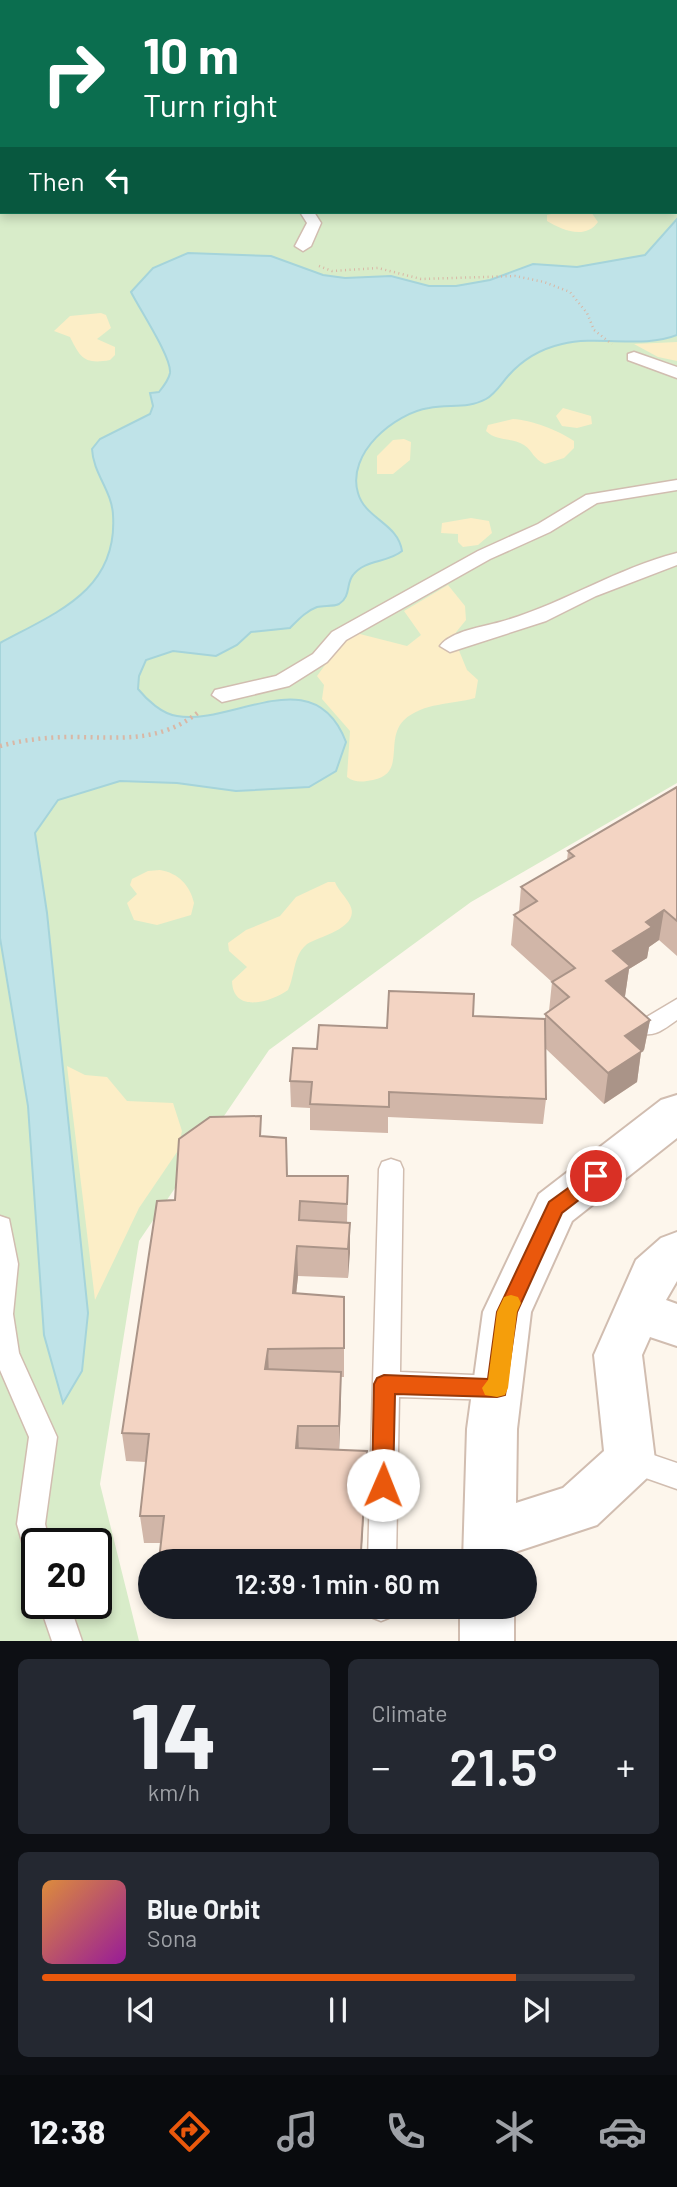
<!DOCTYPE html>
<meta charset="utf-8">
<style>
:root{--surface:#171b24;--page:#242831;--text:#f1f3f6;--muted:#9ea1a6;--line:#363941;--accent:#ea580c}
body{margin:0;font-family:Barlow,sans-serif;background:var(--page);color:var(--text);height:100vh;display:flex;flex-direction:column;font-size:26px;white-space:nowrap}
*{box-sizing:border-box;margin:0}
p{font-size:23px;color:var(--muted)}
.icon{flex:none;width:38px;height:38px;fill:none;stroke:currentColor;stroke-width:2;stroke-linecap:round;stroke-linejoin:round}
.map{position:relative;height:1641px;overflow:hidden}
.side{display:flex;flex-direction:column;gap:18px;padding:18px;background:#0d0f14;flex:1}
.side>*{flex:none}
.top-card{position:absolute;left:0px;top:0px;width:677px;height:214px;box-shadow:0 4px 10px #0003;background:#0b6e4f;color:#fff;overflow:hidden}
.speed{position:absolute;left:21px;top:1528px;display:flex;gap:14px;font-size:35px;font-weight:700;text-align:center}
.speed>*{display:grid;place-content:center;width:91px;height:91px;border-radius:50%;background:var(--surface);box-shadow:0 4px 10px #0003;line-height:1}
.speed .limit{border:4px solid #111;border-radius:10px;background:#fff;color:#111}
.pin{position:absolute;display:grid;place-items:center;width:60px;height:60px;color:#fff;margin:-30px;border:4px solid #fff;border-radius:50%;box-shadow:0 2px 7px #0007}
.me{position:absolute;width:77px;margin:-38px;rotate:1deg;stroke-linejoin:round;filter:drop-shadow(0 0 5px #0008)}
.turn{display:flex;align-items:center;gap:24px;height:147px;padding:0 28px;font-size:32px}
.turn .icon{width:91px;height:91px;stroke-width:2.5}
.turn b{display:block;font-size:49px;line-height:60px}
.then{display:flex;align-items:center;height:66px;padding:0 28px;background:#0003;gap:14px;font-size:26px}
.big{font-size:52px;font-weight:600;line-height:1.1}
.side .tile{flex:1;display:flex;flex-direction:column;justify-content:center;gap:10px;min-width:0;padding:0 24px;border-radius:10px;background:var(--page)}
.side .dial{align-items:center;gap:0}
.dial b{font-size:91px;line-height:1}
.song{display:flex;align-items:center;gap:21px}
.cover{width:84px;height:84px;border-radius:10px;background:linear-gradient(135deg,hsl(30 70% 55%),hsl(300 70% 35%))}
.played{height:7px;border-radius:4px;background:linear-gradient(90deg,var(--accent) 80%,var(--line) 80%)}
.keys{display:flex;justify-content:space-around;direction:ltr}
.heat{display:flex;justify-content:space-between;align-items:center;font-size:38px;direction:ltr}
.side .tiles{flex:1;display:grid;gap:18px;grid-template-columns:1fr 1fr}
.tile:last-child{grid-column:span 2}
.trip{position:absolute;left:138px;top:1549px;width:399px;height:70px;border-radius:35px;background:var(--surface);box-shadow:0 4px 10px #0003;font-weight:600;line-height:70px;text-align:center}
.dock{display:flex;height:112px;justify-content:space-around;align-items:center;background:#090b0e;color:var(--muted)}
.dock .icon{width:49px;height:49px}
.dock .active{color:var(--accent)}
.dock b{font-size:32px;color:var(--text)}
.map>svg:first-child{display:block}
.residential{fill:#f5e7da}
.green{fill:#d8ecc9;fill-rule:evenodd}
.sand{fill:#fceec7}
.water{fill:#bfe3e8;stroke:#a5d4da;stroke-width:2}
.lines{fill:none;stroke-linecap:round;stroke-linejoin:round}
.lane-casing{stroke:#d1bdb0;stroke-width:3}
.street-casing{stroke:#d1bdb0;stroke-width:4}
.path-far1{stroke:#d9b7a5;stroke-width:2.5;stroke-dasharray:1 3.5;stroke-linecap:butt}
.path{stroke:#d9b7a5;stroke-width:4.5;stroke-dasharray:2 4.5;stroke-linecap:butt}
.lane{fill:#fff;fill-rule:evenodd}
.street{fill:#fff;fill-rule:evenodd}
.wall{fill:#d1b6a8}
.shaded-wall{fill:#aa9488}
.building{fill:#f3d4c3;stroke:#aa9488;stroke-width:2}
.route{fill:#ea580c;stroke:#983908;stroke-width:2}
.slow{fill:#f59e0b}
</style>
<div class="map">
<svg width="677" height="1641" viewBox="0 0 677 1641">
<rect width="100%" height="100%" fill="#fdf6ec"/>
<path class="residential" d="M160 0H677V164L676 2Z"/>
<path class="green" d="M0 0 165 2H2V212H676L677 164V783L471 902 269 1050 139 1241 100 1484 139 1641H0ZM37 1544H96V1603H37Z"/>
<path class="sand" d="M560 212H591L598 222C585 240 562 230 547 221V215Z
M101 313 106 315 111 328 97 339 115 347V355L110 360C84 365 80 357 70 337L54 331 70 316Z
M677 342V361L658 357 634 344Z
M563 408 591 416 592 424 577 428 562 426 556 416Z
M513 419C531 420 558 430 574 441V448L564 458 545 464C533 459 533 451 524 445 512 437 497 442 486 431L488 425Z
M404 439 411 442 410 460 393 474H377V456L393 440Z
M471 518 489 521 492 533 478 545 463 547 458 542V534L441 533 442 523Z
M448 585 465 606 466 620 453 636 467 670 478 680 475 698C451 705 424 702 404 720 384 740 407 773 373 780 363 782 355 783 347 777L350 731 322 699 324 685 317 676 339 646 356 633 407 646 421 635 404 611Z
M160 870C178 873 190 885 194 903L191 915 157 925 134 920 127 903 137 894 130 885 132 879 148 871Z
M328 882H335C338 890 346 897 350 905 362 929 313 938 306 945 293 956 295 976 288 990 271 1002 233 1014 232 981L247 967 229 951 228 943 246 930 280 916 296 897Z
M67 1066 85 1075 107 1077 127 1101 173 1103 182 1131 177 1152 139 1208 95 1300Z"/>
<path class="water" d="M677 219V335C643 349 599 335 562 344 540 349 523 359 508 376 501 384 495 394 486 399 468 409 449 404 429 408 395 413 346 453 358 493 365 519 398 523 402 551 388 563 365 559 353 575 346 583 351 597 339 604 333 607 323 605 317 607 306 611 298 620 290 628L251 632 237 645 216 656 173 651 146 660 139 676 138 689C147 700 162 714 177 716 233 726 314 658 346 742L336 771 309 787 236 791 177 783 120 781 58 800 35 833 47 913 88 1313 82 1371 63 1403 44 1335 28 1106 0 938V643C55 613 118 591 113 515 112 491 93 473 92 449L100 439 150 414 153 406 150 393 159 392C163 387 169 379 170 373 172 358 140 310 131 292L153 268 188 253 271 256 323 275 345 278 391 276 429 286H456L490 280 533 264 577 267 645 255Z"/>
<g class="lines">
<defs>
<path id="lane" d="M151 0H167L168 2H152Z
M648 0H660L647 2Z
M0 68H2V77H0Z
M676 72H677V80H676Z
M676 179H677V187H676Z
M300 212H314L321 223 311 246 303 251 295 246 307 223Z
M634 352 677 367V378L628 360V354Z
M677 480V490L597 503 550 532 490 559 346 640 327 662 289 686 222 702 212 695 215 690 276 676 313 654 332 632 478 551 538 524 586 495Z
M677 553V565L596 596 546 621 450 652 440 646C451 631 483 627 500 622 561 605 615 569 677 553Z
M677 999V1020C665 1028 655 1038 640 1033L636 1027 640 1021Z
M391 1159 400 1162 403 1169 400 1372 497 1376 506 1379 510 1388 506 1397 497 1400 399 1397 396 1561H368L379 1169 382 1162Z
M0 1216 9 1219 18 1264 13 1314 19 1353 57 1437 45 1524 50 1544H37V1563L27 1559 17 1524 29 1437 0 1370Z
M630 1447 677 1463V1489L620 1469 616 1460 620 1451Z
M39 1603H69L82 1641H52Z
M366 1606H396V1607L391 1617 381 1621 371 1617Z"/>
<path id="street" d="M677 1095V1138L572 1221 531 1312 517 1429 516 1503 563 1488 604 1451 594 1355 636 1260 661 1238 677 1232V1281L666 1300 677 1304V1346L650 1337 642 1355 655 1460 648 1477 597 1525 515 1552V1561H463L467 1429 483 1312 539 1194 661 1100Z
M460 1606H514V1641H460Z"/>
</defs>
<use href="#lane" class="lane-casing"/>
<use href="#street" class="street-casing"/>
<path class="path-far1" d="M319 266 332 271 378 268 421 279 515 276 544 282 570 292 587 313 594 330 612 344"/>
<path class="path" d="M0 746C23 740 47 737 70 737 119 737 160 744 200 711"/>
<use href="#lane" class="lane"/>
<use href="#street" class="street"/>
</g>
<path class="wall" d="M677 787V956L659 940 649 947 647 958 629 969 625 996 624 997 650 1020 644 1050 641 1052 637 1082 604 1104 545 1048 546 1099 543 1124 388 1117V1133L310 1130V1108L291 1107 290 1081 317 1049 387 1028 473 1016 545 1019V1014L549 1011 552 982 511 945 514 915 519 912 521 887 567 860 568 851Z
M262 1136 287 1176H348L347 1223H350L348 1278 298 1276 296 1294 344 1297V1377H341L339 1449 366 1478 361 1561H159L161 1543H144L140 1516 146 1462 126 1461 122 1433 175 1200Z"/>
<path class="shaded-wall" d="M664 910 659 940 649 947 647 958 629 969 625 996 601 1012 606 981 613 951 646 922Z
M650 1020 644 1050 641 1052 637 1082 604 1104 608 1073 625 1036Z
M350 1223V1253L348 1278V1249Z
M297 1246 298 1276 293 1323V1293Z
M268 1349 269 1377 265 1369Z
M341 1372V1400L339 1454V1426Z
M298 1426 299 1454 296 1448Z
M367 1451 366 1478 361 1561V1551Z
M295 1553V1561H279V1560Z"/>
<path class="building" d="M677 787V921L664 910 646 922 652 927 613 951 630 966 606 981 650 1020 625 1036 642 1051 608 1073 545 1014 569 997 552 982 575 968 514 915 537 901 521 887 574 856 568 851Z
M389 991 474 994 473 1016 545 1019 546 1099 389 1092V1107L310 1104 312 1082 290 1081 293 1048 317 1049 319 1025 387 1028Z
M261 1116 260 1136 286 1138 287 1176H348L347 1204 300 1201 299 1220 350 1223 348 1249 297 1246 293 1293 344 1297V1348L268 1349 265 1369 341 1372 339 1426H298L296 1448 367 1451 361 1551 295 1553 279 1560H159L164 1516H140L149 1434 122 1433 157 1201 175 1200 179 1139 210 1117Z"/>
<path class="route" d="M596 1168 602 1171 605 1176 602 1182 562 1213 517 1312 505 1395 497 1397 395 1394 393 1485 390 1492 383 1495 375 1492 372 1485 374 1384 377 1378 384 1375 488 1379 497 1312 549 1202Z"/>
<path class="slow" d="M511 1295 518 1297 521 1303 517 1312 508 1388 505 1395 497 1397 485 1395 482 1388 488 1380 497 1312 504 1297Z"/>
</svg>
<div class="speed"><div class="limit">20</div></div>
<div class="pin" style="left:596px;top:1176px;background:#d93025"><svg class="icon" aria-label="arrive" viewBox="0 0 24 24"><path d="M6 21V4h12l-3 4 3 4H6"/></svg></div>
<svg class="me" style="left:383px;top:1485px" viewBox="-20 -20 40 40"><circle r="19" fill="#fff"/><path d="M0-13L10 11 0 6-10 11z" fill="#ea580c"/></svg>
<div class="trip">12:39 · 1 min · 60 m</div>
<div class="top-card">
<div class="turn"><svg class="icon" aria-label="right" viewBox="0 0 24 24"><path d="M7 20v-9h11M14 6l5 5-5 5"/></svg><div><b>10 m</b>Turn right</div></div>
<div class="then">Then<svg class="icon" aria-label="left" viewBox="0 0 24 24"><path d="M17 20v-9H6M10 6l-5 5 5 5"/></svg></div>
</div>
</div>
<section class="side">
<div class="tiles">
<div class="tile dial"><b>14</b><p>km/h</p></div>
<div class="tile"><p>Climate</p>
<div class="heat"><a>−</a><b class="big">21.5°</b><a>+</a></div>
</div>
<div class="tile">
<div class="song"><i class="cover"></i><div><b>Blue Orbit</b><p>Sona</p></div></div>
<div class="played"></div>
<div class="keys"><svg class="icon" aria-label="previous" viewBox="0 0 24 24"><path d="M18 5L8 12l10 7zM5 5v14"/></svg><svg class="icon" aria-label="pause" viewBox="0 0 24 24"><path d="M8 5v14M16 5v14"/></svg><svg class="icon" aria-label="next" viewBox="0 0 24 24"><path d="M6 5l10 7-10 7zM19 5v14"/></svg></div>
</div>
</div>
</section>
<nav class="dock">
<b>12:38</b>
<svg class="icon active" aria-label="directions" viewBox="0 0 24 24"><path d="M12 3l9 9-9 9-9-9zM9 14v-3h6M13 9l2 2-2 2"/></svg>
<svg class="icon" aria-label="music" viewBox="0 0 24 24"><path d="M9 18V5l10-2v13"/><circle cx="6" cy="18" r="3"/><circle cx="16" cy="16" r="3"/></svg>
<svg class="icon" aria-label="phone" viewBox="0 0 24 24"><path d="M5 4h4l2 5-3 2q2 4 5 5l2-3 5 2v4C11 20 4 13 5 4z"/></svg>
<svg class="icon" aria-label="climate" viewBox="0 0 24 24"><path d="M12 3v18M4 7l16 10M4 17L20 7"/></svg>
<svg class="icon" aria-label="car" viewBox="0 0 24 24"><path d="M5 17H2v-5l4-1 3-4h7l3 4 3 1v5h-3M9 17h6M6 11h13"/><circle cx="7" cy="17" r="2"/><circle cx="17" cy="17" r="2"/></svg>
</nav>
